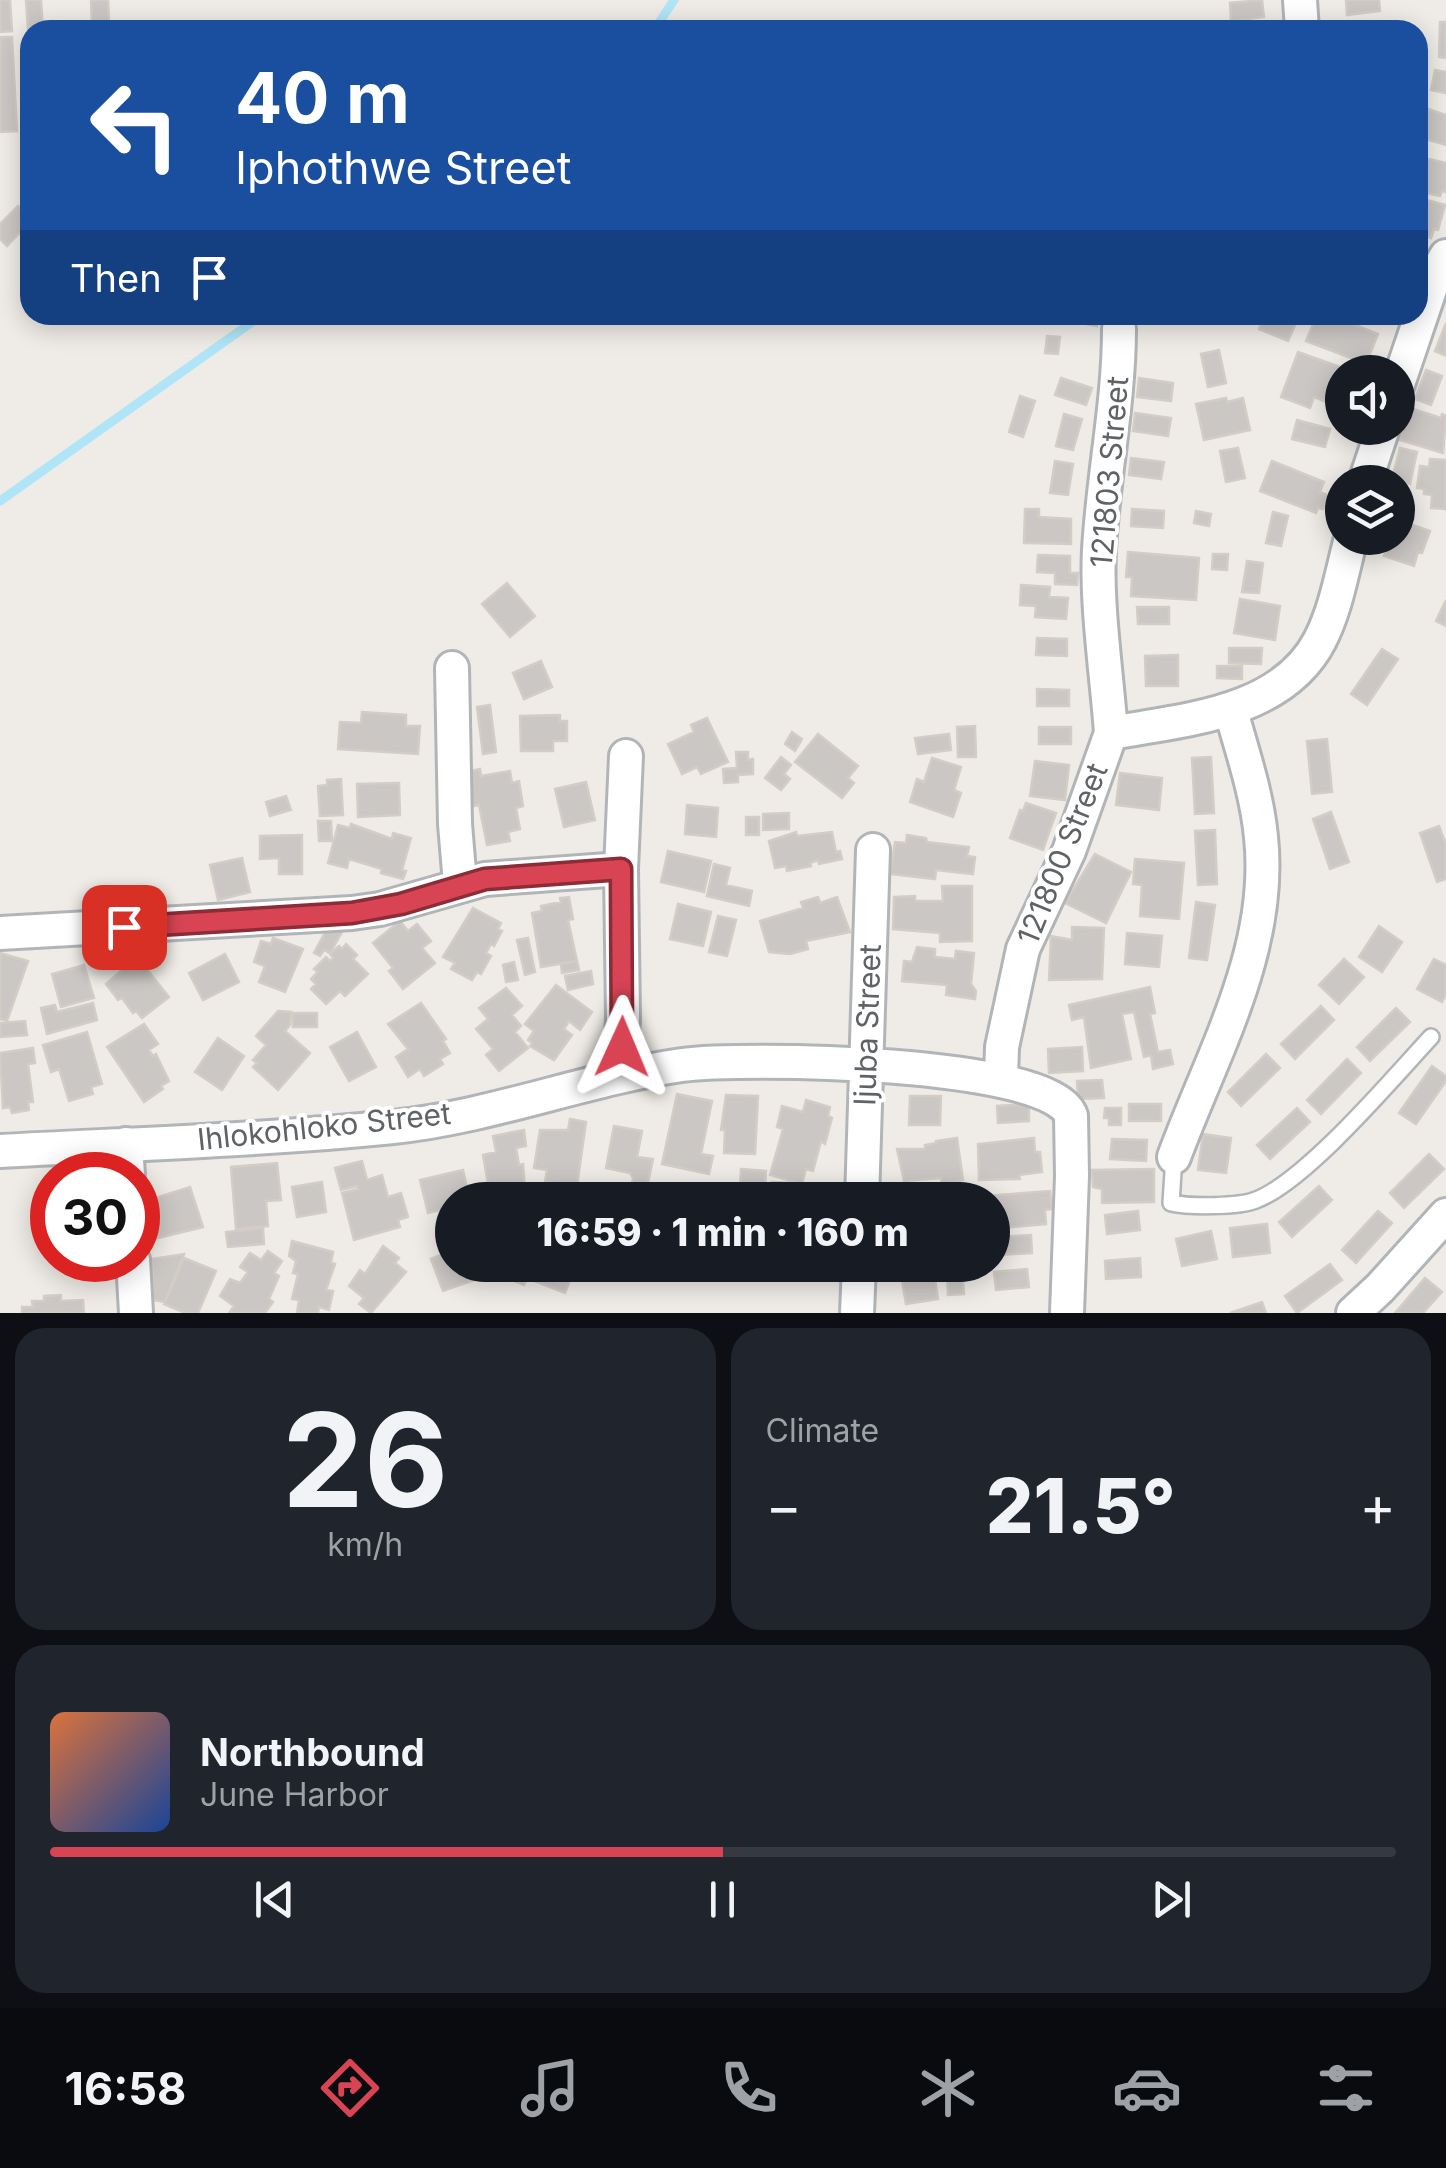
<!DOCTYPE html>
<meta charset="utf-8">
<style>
:root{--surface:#171b24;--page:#20242c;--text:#f1f3f6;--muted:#9ea1a6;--line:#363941;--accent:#d84454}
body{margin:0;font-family:Inter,sans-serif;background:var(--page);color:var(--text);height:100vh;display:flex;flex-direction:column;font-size:38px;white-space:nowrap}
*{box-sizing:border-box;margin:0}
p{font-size:32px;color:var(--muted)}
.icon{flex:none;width:55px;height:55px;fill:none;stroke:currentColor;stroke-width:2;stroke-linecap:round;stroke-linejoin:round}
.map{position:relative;height:1313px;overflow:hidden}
.panel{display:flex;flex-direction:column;gap:15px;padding:15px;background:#0d0f14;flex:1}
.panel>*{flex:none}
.guide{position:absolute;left:20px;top:20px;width:1408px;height:305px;border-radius:30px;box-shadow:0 5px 25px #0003;background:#1a4fa0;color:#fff;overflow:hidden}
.controls{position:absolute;left:1325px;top:355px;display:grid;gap:20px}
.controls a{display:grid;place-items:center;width:90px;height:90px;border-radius:50%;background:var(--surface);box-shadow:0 5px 25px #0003;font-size:50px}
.speed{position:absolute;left:30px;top:1152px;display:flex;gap:20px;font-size:50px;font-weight:700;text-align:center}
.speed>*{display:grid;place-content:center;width:130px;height:130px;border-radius:50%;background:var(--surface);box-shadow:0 5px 25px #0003;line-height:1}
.speed .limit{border:15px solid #d22;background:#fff;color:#111}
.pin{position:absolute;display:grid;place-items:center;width:85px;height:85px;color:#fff;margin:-42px;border-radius:20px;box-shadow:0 5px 15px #0006}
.me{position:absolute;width:110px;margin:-55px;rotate:1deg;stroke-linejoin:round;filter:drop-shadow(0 0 8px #0008)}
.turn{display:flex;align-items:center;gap:35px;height:210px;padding:0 50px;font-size:45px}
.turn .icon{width:130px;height:130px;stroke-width:2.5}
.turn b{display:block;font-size:70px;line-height:85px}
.then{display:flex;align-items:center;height:95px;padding:0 50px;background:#0003;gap:20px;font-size:38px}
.big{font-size:75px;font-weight:800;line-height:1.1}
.panel .tile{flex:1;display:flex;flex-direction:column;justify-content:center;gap:15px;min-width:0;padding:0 35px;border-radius:30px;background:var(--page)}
.panel .dial{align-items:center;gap:0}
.dial b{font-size:130px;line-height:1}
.song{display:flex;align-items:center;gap:30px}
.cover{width:120px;height:120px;border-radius:15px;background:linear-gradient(135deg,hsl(20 70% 55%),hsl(220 70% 35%))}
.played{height:10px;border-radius:5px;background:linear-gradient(90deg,var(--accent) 50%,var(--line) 50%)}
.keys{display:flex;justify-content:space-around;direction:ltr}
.heat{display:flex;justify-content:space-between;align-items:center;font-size:55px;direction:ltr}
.panel .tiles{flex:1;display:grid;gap:15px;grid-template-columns:1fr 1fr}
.tile:last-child{grid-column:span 2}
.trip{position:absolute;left:435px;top:1182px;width:575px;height:100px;border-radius:50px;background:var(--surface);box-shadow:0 5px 25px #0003;font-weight:800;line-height:100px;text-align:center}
.menu{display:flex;height:160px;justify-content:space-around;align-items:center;background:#090b0e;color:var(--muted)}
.menu .icon{width:70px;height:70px}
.menu .selected{color:var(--accent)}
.menu b{font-size:45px;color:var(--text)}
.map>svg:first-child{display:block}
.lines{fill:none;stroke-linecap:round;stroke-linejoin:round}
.stream{stroke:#b0e5f7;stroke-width:9}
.building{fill:#cbc7c4;stroke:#d3cdc6;stroke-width:2.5}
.lane-casing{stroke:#b2b5b8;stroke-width:20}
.street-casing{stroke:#b2b5b8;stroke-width:38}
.lane{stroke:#fff;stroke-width:15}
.street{stroke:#fff;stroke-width:32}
.route-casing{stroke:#8c2c37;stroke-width:25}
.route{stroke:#d84454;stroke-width:18}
.labels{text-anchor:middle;stroke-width:8;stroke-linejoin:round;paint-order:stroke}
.street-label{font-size:30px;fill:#5f6366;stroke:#fff}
</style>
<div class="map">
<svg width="1446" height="1313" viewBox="0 0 1446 1313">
<rect width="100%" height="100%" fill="#efece7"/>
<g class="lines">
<path class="stream" d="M654 30 674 0
M0 501 262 315"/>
</g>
<path class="building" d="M0 0H10L12 31 0 32Z
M26 0H41L43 30H30V60Z
M91 0H108L109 22 92 23Z
M1262 0 1264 17 1231 21 1230 3Z
M1346 0H1379L1380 11 1347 15Z
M1374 21V23L1392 22 1393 30H1332L1331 25Z
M1440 22H1446V58L1439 57Z
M0 37H12L17 131 0 132Z
M1435 70 1446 72V93L1431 90Z
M1425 108 1446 115V145L1418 137Z
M1418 151 1426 153 1425 158 1446 163V192L1442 191 1440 196 1418 191Z
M1427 200 1445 205 1438 230 1434 229 1431 238 1424 235 1423 240 1418 239V204L1425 207Z
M18 206 30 217V222L7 246 0 239V224Z
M1066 315H1099L1097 326 1065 320Z
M1265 315 1295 325 1288 341 1259 329Z
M1317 315H1329L1378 334 1366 364 1306 341Z
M1446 323V356L1435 351Z
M1047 336 1060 337 1058 354 1045 353Z
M1219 350 1226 383 1208 387 1201 354Z
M1298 352 1354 372H1342V408L1314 397 1310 408 1281 397Z
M1426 370 1442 376 1431 405 1415 399Z
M1061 378 1092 388 1086 405 1055 395Z
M1139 378 1173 383 1171 401 1137 397Z
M1020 396 1035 401 1023 437 1009 432Z
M1226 398 1227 402 1243 398 1250 430 1204 440 1196 404Z
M1410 408 1441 418 1442 414 1446 416 1443 453 1400 440 1401 436 1397 434 1401 420 1406 422Z
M1135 413 1171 418 1168 436 1133 431Z
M1064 414 1082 419 1073 450 1056 446Z
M1297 420 1330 429 1325 447 1292 439Z
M1238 448 1245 478 1226 482 1220 451Z
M1400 448 1417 452 1410 484 1392 479Z
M1131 458 1164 462 1161 479 1129 475Z
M1430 459 1446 460V509L1431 508 1432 495 1424 494V489L1417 488 1420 466 1429 467Z
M1055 461 1073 464 1068 495 1050 493Z
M1272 461 1324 482 1320 492 1329 496 1323 509 1318 508 1316 513 1260 491Z
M1025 509H1039V517L1071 519V544L1024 543Z
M1132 509 1164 511 1163 528 1131 526Z
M1196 511 1211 514 1209 526 1194 523Z
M1273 512 1288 516 1281 546 1266 543Z
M1398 520 1430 531 1422 553 1418 552 1414 566 1384 556 1390 538H1398Z
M1128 552 1199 558 1196 600 1131 596 1132 577H1126Z
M1213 554H1228L1227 570 1212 569Z
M1038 555 1070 556V573H1078L1077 585 1055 584V573L1037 572Z
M1247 561 1263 563 1259 593 1242 592Z
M507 583 535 616 510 637 482 604Z
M1021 585 1050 587 1049 597 1068 598 1066 619 1035 617 1036 606 1020 605Z
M1240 599 1280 606 1275 640 1234 633Z
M1446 600V626L1436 621Z
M1137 607H1169V624H1138Z
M1037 638 1067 639V656L1036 655Z
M1229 648H1262L1261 664 1229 663Z
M1382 649 1398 659 1367 705 1351 694Z
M1178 655V686H1146L1145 656Z
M541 661 552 687 524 699 513 673Z
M1217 666H1242V679L1217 678Z
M1037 689 1069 690V706H1037Z
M490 705 496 752 483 754 477 707Z
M362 712 406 715V726H420L418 754 338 749 340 722 361 723Z
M560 715V721H567V741H553V751H521L520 716Z
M707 718 728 762 701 774 697 767 682 774 668 744 694 732 691 725Z
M975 726 976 757H958L957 727Z
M1039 727H1071V744H1039Z
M792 732 802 739 795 751 785 744Z
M818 734 858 766 848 778 854 783 842 798 795 762Z
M949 734 951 750 918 754 915 738Z
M1327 739 1332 792 1312 794 1307 741Z
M736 752H748V760L753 759V774L738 775V782L724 783 723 769 737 768Z
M781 757 791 765 784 774 790 779 781 790 765 778Z
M1211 757 1214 813 1195 814 1192 758Z
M932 758 961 767 954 790 961 793 953 817 910 802 917 779 924 782Z
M1035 761 1069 765 1065 800 1030 796Z
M480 769 481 776 510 771 512 783 519 781 523 806 516 808 520 829 508 832 510 841 487 845 479 805 469 807 462 773Z
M1120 773 1162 778 1159 810 1116 805Z
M341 779 343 815 320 816 318 786 327 785V780Z
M586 782 595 820 564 827 555 789Z
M399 783 400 815 358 817 357 784Z
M286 796 291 810 270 816 266 802Z
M1026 803 1056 813 1043 850 1010 838 1020 810 1023 811Z
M687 805 718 808 716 837 685 834Z
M1331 812 1349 862 1330 869 1313 819Z
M789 813V829L763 830V814Z
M746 817H759V835H746Z
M318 821H331L332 841H319Z
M351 824 392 839 393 833 411 838 402 870 406 871 403 879 381 873 382 869 349 859 347 868 328 863 338 825 350 828Z
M1439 826 1446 845V879L1437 882 1420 833Z
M1215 830 1217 884 1198 885 1195 831Z
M796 832 797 836 832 832 836 852 840 851 842 859 819 864 818 860 810 863 811 866 787 871 786 866 775 868 769 841Z
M302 835V874H279V858L260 859V836Z
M907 835 926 838 927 842 969 847 967 856 975 857 973 874 936 870 935 879 890 874 895 842 906 843Z
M668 851 711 861 704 892 661 882Z
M1095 854 1131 872 1106 923 1065 903Z
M242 858 250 892 218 900 210 865Z
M1135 859 1184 863 1179 919 1140 916 1142 885 1133 884Z
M714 864 730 868 726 885 752 891 749 906 707 896Z
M942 886H972V941L940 942V933L893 929 894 897 915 896V901H943Z
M569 897 573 919 568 920 577 961 541 967 532 913 542 911 541 906 561 902 560 898Z
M818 897 820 903 837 897 850 932 806 941 808 949 790 954 769 952 760 921 803 908 801 902Z
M1196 902 1215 905 1207 960 1189 958Z
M678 904 711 912 703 946 670 939Z
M473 908 501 923 498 929 502 931 494 946 491 944 486 953 491 956 481 974 477 972 472 980 451 969 455 963 443 957Z
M718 916 736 920 727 956 709 952Z
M400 921 408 931 417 924 431 941 422 948 435 963 403 989 389 971 393 968 373 943Z
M329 925 342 932 330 953 324 950 320 956 314 953Z
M1379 926 1402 942 1382 972 1359 957Z
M1072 927 1104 928 1102 979 1049 980 1051 936 1072 940Z
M1127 933 1162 936 1159 967 1125 964Z
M273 938 303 949 285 992 259 982 265 966 254 962 261 941 271 944Z
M528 938 535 972 525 975 517 940Z
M346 944 357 955 353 959 368 974 345 996 340 991 326 1004 311 989 316 984 311 979 318 972 314 969 326 957 330 961 333 958 330 954 339 946 342 949Z
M917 947 935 949V957L955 959 956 951 974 953 971 984 976 991 975 999 946 995 947 985 902 981 904 961 912 962Z
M0 953 28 961 7 1021 0 1019Z
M225 954 239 982 203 1000 189 973Z
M137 957 169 997 142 1018 136 1011 133 1013 122 998 118 1000 106 984Z
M1344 959 1364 977 1339 1004 1319 985Z
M1434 959 1446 965V994L1442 1002 1417 989Z
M577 961 579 970 562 973 561 964Z
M514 962 518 980 506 982 503 965Z
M84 965 94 998 61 1007 52 974Z
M591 971 593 984 568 990 565 976Z
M556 985 592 1012 580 1030 569 1021 564 1029 572 1035 554 1060 530 1046 532 1043 528 1040 534 1031 525 1024Z
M1150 987 1155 1013 1150 1014 1158 1052 1170 1050 1173 1064 1153 1069 1151 1055 1144 1057 1134 1012 1122 1014 1131 1059 1091 1068 1084 1017 1072 1020 1069 1005Z
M506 988 522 1006 512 1015 521 1026 515 1032 528 1048 499 1071 486 1055 493 1049 476 1029 488 1019 479 1008Z
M93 1003 97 1020 47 1034 41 1008 55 1005 57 1012Z
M421 1003 446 1039 443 1041 450 1053 440 1059 443 1064 424 1076 420 1069 408 1077 396 1057 408 1049 388 1024Z
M1321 1006 1334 1020 1295 1059 1281 1044Z
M1396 1008 1410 1022 1370 1061 1357 1047Z
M278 1011 291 1012 290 1025 285 1031 310 1053 278 1090 253 1067 257 1063 253 1060 266 1045 256 1036Z
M293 1013H317V1027H293Z
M25 1021 27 1035 0 1037V1023Z
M144 1024 158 1044 149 1050 153 1056 156 1054 169 1081 161 1086 163 1089 144 1102 107 1047Z
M87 1032 102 1084 91 1087 93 1094 69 1101 59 1069 51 1072 43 1045Z
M357 1032 376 1067 349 1081 330 1047Z
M218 1038 244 1056 222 1090 195 1072Z
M1082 1047 1083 1071 1049 1073 1048 1049Z
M33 1048 35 1063 28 1064 33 1102H28L29 1110 12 1113 10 1107 3 1108 0 1053Z
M1266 1054 1280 1068 1241 1106 1228 1092Z
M1347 1059 1361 1073 1321 1114 1307 1100Z
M1432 1066 1446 1076V1081L1416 1124 1399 1113Z
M1102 1080 1104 1098 1078 1099 1077 1081Z
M677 1094 712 1101 701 1154 713 1156 709 1174 662 1164Z
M726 1095 758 1096 755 1154 724 1153 725 1130H721Z
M910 1096H941L940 1125H909Z
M806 1100 830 1107 828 1116 832 1118 825 1144 821 1141 813 1171 806 1169 802 1184 770 1175 783 1129 777 1127 782 1106 803 1112Z
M1029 1104V1121L998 1123 997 1106Z
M1129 1104H1161V1121H1129Z
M1105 1108H1121V1125H1109V1118H1104Z
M1297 1108 1310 1122 1270 1159 1257 1145Z
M570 1119 586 1122 577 1186 545 1182 547 1170 534 1168 540 1130H568Z
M614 1126 642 1131 637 1157 653 1159 647 1187 632 1184 633 1178 630 1173 606 1168Z
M524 1130 526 1146 516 1148 519 1165 523 1164 526 1200H479L477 1186 488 1184 483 1155 496 1152 493 1136Z
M1203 1134 1231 1138 1226 1173 1198 1170Z
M957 1138 963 1180 942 1184 941 1178 904 1181 897 1149H925V1145L936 1143V1141Z
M1034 1138 1035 1152H1040L1042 1172 1019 1175 1020 1179 979 1180 978 1144Z
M1112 1139 1147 1140 1146 1161 1110 1159Z
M1429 1154 1444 1169 1404 1208 1390 1193Z
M362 1161 367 1180 382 1175 388 1197 401 1193 408 1217 398 1220 400 1227 354 1240 342 1193 358 1189 357 1186 341 1190 335 1168Z
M86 1162 95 1164 94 1171 106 1175H63L65 1164 85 1168Z
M277 1163 281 1200 266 1201 268 1226 236 1229 231 1167Z
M741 1169 766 1171 765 1187 740 1186Z
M1154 1169V1202L1102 1203V1189L1093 1187 1092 1170Z
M463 1170 470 1200H452V1207L428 1213 420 1180Z
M322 1182 326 1212 297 1217 292 1187Z
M772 1182 793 1183 792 1196 771 1195Z
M1319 1186 1332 1200 1292 1237 1279 1222Z
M190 1187 203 1227 154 1239 142 1202Z
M41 1189H52V1225H42Z
M1050 1191 1052 1209 1045 1210 1046 1224 992 1229V1200H972V1197Z
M1138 1211 1140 1230 1107 1234 1105 1215Z
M1378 1211 1392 1223 1356 1263 1342 1250Z
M1267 1224 1270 1253 1233 1257 1230 1228Z
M263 1228 264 1244 228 1247 226 1232Z
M1211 1231 1217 1259 1182 1266 1176 1239Z
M1031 1235 1032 1253 999 1255 998 1237Z
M292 1241 333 1252 331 1263 335 1264 326 1290 333 1291 329 1310 319 1307 318 1313H297L299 1300 292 1299 298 1274 293 1273 296 1261 289 1256Z
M383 1246 399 1258 395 1263 406 1272 371 1313 359 1304 364 1298 349 1286 360 1270 365 1274Z
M452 1250V1265H472L477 1279 443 1291 431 1259Z
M268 1251 282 1261 274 1273 279 1276 269 1299 273 1302 265 1313H229L234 1306 220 1296 230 1279 240 1283 248 1272 240 1267 250 1253 261 1260Z
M184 1254 165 1302 153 1300 152 1259Z
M184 1258 216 1271 198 1313H185L164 1304Z
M1140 1258 1141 1277 1106 1279 1105 1261Z
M1330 1264 1342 1280 1297 1313 1285 1296Z
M509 1265H576L565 1293 527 1278 524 1285 504 1277Z
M604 1265H638L639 1268 608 1276Z
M772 1265H806L802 1276Z
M933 1265 938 1299 906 1304 900 1269Z
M962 1269 964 1294 948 1295 947 1271Z
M1027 1269 1029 1287 996 1290 994 1272Z
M1425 1278 1442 1292 1423 1313H1395Z
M61 1295V1301L83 1300 84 1313H22V1307H33L32 1301H44V1296Z
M1262 1302 1266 1313H1230Z"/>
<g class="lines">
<defs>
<path id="lane" d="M1174 1157 1171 1203C1189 1207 1239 1207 1256 1200 1306 1181 1392 1079 1431 1037"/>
<path id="street" d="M1300 0 1302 30
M1398 384 1435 275 1446 256
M1365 482 1383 428
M452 668 455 824 460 884
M1111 733C1107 677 1096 605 1099 550 1103 476 1119 403 1119 329
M621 869 626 756
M0 933 352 913 380 909 485 879 621 869 623 1018 620 1076
M1001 1078 1002 1047 1023 949 1069 851 1111 733C1183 720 1282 714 1320 640 1336 609 1342 572 1351 538
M126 1144 128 1175
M0 1151C131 1144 263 1140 393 1127 491 1117 585 1079 682 1065 739 1057 1053 1060 1071 1116L1072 1176 1067 1313
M1174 1157C1212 1054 1273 950 1261 837 1257 794 1242 751 1231 711
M862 1200 873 850
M133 1260 136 1313
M857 1313 859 1265
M1353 1313 1380 1288 1446 1215"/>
</defs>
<use href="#lane" class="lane-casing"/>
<use href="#street" class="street-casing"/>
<use href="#lane" class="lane"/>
<use href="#street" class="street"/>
</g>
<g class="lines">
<defs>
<path id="route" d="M124 927 352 913 401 904 485 879 621 869 622 1047"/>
</defs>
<use href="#route" class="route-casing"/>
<use href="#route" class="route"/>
</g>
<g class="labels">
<g class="street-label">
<text transform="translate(1110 472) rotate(-85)" y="10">121803 Street</text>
<text transform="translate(1063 854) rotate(-68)" y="10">121800 Street</text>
<text transform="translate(868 1025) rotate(-88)" y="10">Ijuba Street</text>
<text transform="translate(324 1127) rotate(-6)" y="10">Ihlokohloko Street</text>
</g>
</g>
</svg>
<div class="controls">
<a><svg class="icon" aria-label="sound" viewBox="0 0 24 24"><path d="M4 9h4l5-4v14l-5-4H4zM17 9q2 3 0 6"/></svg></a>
<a><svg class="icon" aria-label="layers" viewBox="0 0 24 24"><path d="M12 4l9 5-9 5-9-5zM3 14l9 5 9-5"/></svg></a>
</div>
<div class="speed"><div class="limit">30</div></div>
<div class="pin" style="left:124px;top:927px;background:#d93025"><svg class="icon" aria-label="arrive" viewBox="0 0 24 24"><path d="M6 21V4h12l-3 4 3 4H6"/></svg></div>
<svg class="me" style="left:622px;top:1047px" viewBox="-20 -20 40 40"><path d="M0-17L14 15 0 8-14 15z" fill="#d84454" stroke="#fff" stroke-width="4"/></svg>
<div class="trip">16:59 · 1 min · 160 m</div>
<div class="guide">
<div class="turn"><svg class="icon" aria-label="left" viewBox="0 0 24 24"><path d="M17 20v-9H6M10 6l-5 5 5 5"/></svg><div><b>40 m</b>Iphothwe Street</div></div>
<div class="then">Then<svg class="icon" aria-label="arrive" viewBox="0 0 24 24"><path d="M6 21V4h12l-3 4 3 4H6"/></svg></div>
</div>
</div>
<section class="panel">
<div class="tiles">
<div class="tile dial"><b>26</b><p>km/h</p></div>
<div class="tile"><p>Climate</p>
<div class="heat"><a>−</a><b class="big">21.5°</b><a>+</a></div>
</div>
<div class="tile">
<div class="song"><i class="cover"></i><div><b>Northbound</b><p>June Harbor</p></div></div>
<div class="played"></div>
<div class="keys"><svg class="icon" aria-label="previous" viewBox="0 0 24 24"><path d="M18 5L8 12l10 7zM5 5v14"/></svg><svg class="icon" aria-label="pause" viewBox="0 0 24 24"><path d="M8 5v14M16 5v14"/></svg><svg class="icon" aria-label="next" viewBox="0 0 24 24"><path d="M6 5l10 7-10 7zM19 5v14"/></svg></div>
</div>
</div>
</section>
<nav class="menu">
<b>16:58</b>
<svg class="icon selected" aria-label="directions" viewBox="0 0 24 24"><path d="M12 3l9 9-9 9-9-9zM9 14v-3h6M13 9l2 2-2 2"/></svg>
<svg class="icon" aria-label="music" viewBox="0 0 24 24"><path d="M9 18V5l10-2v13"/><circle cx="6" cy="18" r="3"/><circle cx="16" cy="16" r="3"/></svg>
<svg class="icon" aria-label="phone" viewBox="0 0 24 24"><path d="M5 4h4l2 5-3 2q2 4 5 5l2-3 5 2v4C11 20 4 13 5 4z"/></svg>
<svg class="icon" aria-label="climate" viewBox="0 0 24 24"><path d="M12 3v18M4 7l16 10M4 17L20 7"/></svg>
<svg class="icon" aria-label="car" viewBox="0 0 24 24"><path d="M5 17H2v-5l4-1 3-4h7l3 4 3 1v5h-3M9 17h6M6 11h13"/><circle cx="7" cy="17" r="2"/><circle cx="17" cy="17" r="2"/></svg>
<svg class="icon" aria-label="filters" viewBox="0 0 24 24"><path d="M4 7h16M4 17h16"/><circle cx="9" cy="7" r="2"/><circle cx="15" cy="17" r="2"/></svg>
</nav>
